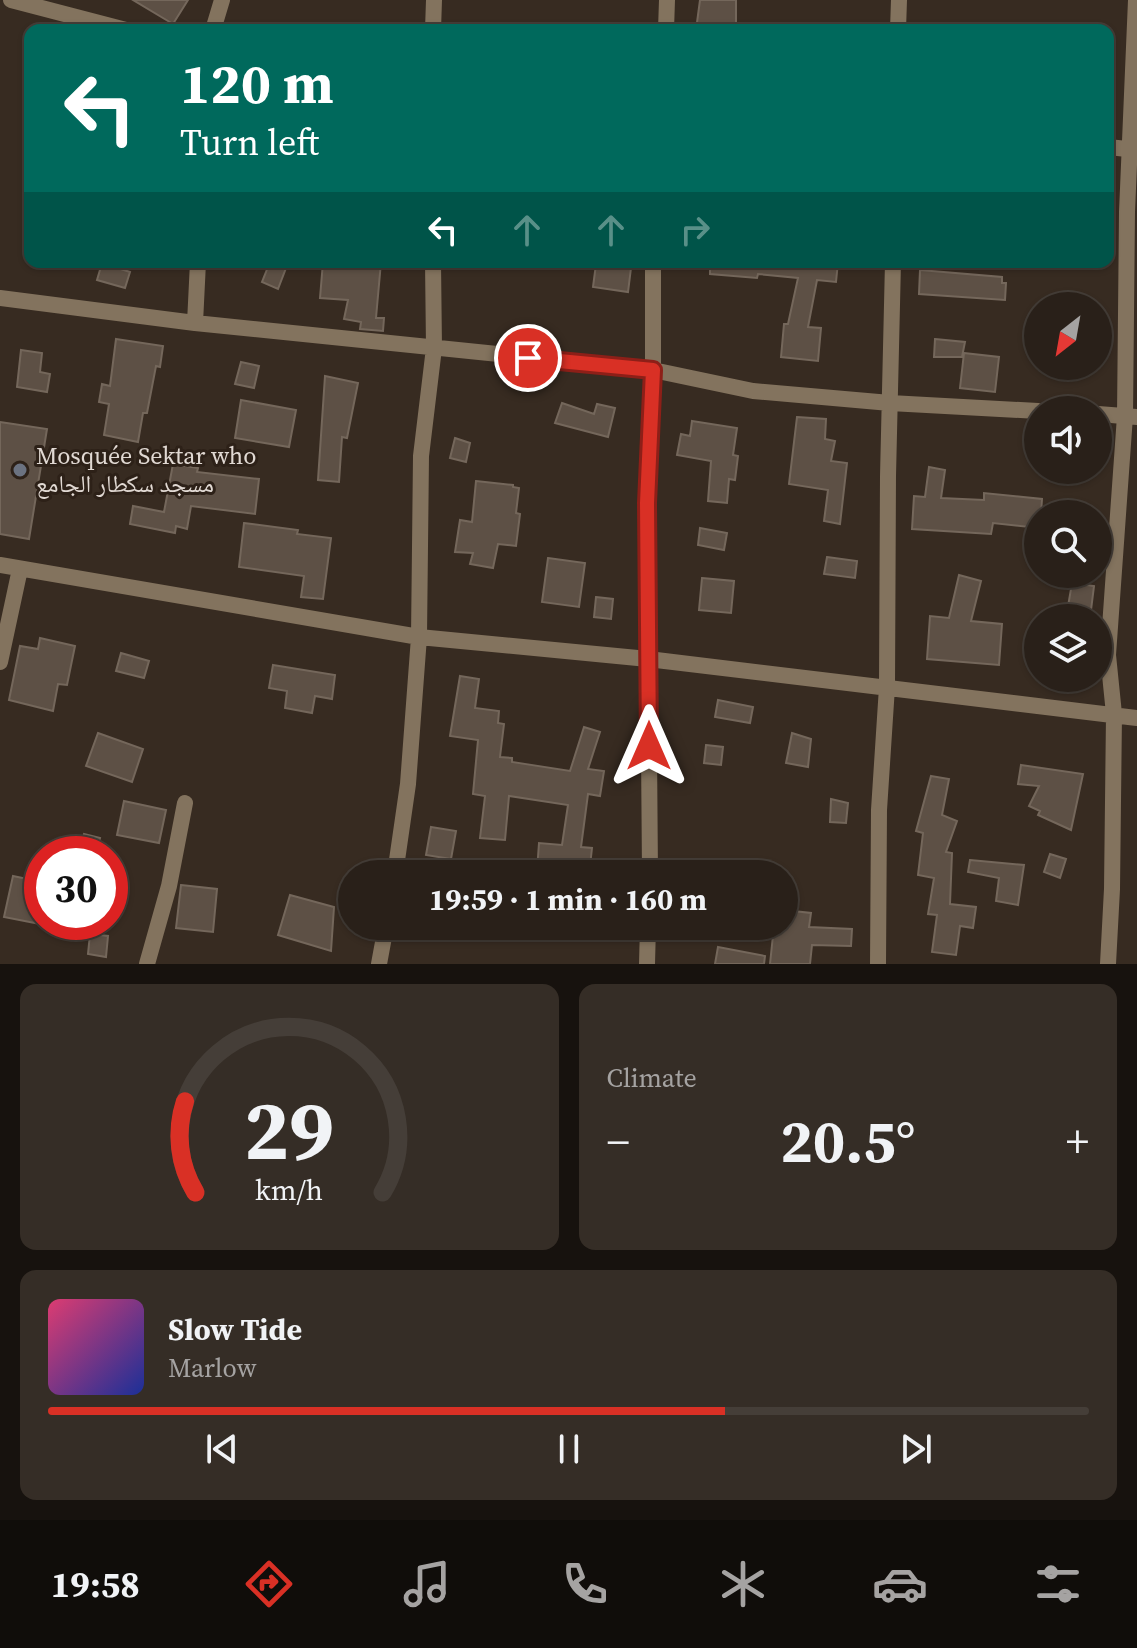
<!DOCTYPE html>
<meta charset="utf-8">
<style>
:root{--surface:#292019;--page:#352d26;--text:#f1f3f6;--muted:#a5a3a2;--line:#453e38;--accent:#d93025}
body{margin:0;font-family:"Source Serif 4","Noto Naskh Arabic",serif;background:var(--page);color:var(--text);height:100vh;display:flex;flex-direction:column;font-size:30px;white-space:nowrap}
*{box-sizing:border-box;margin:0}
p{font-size:26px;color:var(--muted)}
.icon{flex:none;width:44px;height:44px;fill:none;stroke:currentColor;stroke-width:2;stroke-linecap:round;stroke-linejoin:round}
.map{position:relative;height:964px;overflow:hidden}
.details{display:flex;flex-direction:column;gap:20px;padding:20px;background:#17120e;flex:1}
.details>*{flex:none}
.top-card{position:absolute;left:24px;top:24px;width:1090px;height:244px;border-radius:16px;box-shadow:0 2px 6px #0004,0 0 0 2px var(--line);background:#00695c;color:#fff;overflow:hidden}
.needle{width:52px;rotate:211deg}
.controls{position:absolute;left:1024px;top:292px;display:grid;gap:16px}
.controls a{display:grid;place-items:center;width:88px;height:88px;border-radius:50%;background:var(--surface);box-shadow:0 2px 6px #0004,0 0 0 2px var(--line);font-size:40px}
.speed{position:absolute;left:24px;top:836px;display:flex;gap:16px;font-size:40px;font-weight:700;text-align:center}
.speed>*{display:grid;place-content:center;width:104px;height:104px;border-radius:50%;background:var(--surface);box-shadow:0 2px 6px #0004,0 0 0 2px var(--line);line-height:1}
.speed .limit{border:12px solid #d22;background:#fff;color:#111}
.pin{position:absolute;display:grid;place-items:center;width:68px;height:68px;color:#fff;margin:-34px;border:4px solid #fff;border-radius:50%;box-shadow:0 2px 8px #0007}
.me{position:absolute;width:88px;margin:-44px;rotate:0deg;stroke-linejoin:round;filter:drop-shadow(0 0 6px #0008)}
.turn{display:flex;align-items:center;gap:28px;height:168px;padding:0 24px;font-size:36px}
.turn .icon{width:104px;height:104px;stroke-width:2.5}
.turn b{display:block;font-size:56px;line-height:68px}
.lanes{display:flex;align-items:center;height:76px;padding:0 24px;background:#0003;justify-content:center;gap:40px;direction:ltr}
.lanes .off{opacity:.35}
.big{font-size:60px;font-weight:700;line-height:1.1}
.details .card{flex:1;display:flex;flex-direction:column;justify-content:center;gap:12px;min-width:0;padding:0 28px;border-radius:16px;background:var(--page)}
.details .dial{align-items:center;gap:0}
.dial svg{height:208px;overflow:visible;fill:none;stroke:var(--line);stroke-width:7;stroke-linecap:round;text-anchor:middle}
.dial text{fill:var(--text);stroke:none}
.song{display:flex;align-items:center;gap:24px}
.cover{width:96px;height:96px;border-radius:12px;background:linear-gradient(135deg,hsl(340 70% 55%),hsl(230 70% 35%))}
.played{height:8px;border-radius:4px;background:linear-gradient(90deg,var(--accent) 65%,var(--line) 65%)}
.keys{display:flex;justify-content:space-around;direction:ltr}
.heat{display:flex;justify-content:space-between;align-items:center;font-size:44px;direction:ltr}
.details .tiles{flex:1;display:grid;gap:20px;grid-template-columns:1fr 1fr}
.card:last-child{grid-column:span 2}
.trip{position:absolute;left:338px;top:860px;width:460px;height:80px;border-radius:40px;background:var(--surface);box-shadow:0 2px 6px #0004,0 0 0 2px var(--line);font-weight:700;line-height:80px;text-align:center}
.tab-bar{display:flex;height:128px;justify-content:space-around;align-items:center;background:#100d0a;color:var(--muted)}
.tab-bar .icon{width:56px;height:56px}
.tab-bar .selected{color:var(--accent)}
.tab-bar b{font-size:36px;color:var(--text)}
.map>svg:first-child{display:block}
.building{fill:#5d5045;stroke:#74675b;stroke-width:2}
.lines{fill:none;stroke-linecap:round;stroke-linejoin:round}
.minor{stroke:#83735e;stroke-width:16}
.route-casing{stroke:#8d1f18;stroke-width:20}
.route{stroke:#d93025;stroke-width:14}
.worship-dot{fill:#6b7280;stroke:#2d2118;stroke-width:3}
.labels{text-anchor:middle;stroke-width:6;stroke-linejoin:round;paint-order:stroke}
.poi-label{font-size:24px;fill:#e1d9d3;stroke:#2d2118;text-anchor:start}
</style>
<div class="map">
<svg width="1137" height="964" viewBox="0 0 1137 964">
<rect width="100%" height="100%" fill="#372b21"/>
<path class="building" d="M133 0H188L173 24Z
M700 0H736V30H696Z
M270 262 286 268 278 289 262 282Z
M323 262H381L376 318H384L383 331 360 329 361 322 344 319 348 300 320 298Z
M710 262H838L836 282 817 280 808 327 821 328 818 361 781 357 784 324H788L798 278 758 274 757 278 710 274Z
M102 263 130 272 125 288 97 280Z
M596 264 631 268 628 292 593 287Z
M920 270 1002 277V283H1006L1005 300 919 294Z
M116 339 163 346 160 367 156 366 147 413H143L138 442 104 435 109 404 99 402 102 384 110 386Z
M935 339 965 342 962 357H934Z
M21 350 42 353 40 372 50 374 47 392 17 387Z
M964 353 999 357 995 392 960 388Z
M241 362 259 366 254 388 235 384Z
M325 376 358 383 347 438 342 437 339 482 318 480Z
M241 400 296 410 289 447 235 438Z
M562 403 594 414 597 404 615 408 608 437 555 423Z
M797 417 826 419 825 439 835 441 831 461 847 463 840 524 824 521 828 490 789 484Z
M692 421 737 428 733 455 738 456 735 480 729 479 727 503 708 501 711 461 677 455 681 434 690 436Z
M0 422 47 429 29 539 0 534Z
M455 438 470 443 466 462 450 458Z
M173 464 198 468 197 472 259 479 255 514 191 506 187 529 176 526 175 533 130 524 133 506 164 512Z
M929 467 945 470 941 498 984 500V493L1042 499 1041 514H1038V528L993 523 991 534 912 529 914 496 925 497Z
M476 481 513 485V487L519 488 516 513 520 514 516 546 498 544 493 568 470 564 473 553 455 552 460 520 472 522Z
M244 523 298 530 297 534 331 538 323 599 301 597 304 576 239 567Z
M700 528 727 533 724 550 698 545Z
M827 557 857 561 855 578 824 574Z
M548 558 585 563 579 607 542 602Z
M959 575 981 581 971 621 1002 624 999 665 927 659 930 616 949 618Z
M702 578 734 581 731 613 699 610Z
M1072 583 1094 586 1090 618H1066Z
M596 597 613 599 611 619 594 617Z
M40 638 75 646 67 685 58 684 53 711 9 700 20 646 38 649Z
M121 653 149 661 144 678 116 671Z
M273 665 335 675 332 699 315 696 312 713 285 708 287 691 269 688Z
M460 676 479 679 475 708 499 711 498 723 504 724 500 757 512 758V762L570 771 584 727 600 732 588 769 604 771 600 796 588 794 581 847 592 848 590 866 560 863 559 873 537 871 539 843 562 845 568 805 509 796 505 840 480 838 485 796 473 794 478 740 450 736Z
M718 700 753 707 750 723 715 717Z
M98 733 143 749 132 782 86 766Z
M792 733 811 739 808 767 786 763Z
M706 745 723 747 721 765 704 763Z
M1021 765 1083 774 1071 830 1038 815 1040 811 1029 806 1039 786 1018 784Z
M931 776 949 779 942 815 957 821 946 852 952 853 950 904 976 907 973 928 960 926 956 955 932 952 937 915 928 914 934 878 918 875 923 833 916 831Z
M831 799 848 803 846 823 830 822Z
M124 801 166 810 159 843 117 835Z
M431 827 456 831 451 859 426 855Z
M84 834 100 838 96 854 80 852Z
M1050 854 1066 859 1060 878 1044 872Z
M970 860 1024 865 1018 905 996 901 999 878 968 872Z
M13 876 42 882 40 924 4 917Z
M181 885 217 889 213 932 176 928Z
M290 895 334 907 331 951 278 935Z
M784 910 811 913 809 927 852 929 851 946 812 945 810 964H770L774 926H784Z
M90 934 108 936 106 957 88 954Z
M718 947 765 956 764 964H715Z"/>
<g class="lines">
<path class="minor" d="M11 0 126 30
M213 30 222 0
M433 30 434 0
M666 30 667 0
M898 30 899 0
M1108 147 1137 150
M0 298 195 323 653 370 753 391 890 403 1038 411
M195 323 198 262
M1098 414 1137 417
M0 565 419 637 648 659 1137 718
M0 662 20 569
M395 874 408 784 419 637 421 456 434 348 433 262
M650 874 647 503 653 370V262
M147 964 169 886 185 803
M379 964 386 926
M647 964 648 926
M878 964 879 810 887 687 888 476 893 262
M1108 964 1112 889 1114 714 1108 655 1125 416 1127 212 1136 0"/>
</g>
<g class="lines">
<defs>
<path id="route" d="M528 358 653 370 647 503 649 746"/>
</defs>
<use href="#route" class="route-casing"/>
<use href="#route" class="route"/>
</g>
<circle class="worship-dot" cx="20" cy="470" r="8"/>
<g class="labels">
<g class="poi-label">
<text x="36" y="464">Mosquée Sektar who<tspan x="36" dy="28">مسجد سكطار الجامع</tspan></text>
</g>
</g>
</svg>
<div class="controls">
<a><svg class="needle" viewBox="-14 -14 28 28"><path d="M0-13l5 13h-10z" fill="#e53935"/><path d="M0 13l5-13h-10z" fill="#a5a3a2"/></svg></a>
<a><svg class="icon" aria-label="sound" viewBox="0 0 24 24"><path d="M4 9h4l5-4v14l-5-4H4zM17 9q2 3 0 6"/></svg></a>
<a><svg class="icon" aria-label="search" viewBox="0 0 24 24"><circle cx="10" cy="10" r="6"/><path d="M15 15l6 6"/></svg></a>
<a><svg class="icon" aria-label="layers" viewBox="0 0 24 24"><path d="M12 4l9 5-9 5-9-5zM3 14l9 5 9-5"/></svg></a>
</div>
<div class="speed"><div class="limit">30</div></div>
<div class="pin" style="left:528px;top:358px;background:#d93025"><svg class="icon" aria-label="arrive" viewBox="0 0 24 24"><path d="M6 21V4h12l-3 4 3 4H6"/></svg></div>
<svg class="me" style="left:649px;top:746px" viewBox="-20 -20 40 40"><path d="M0-17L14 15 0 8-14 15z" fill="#d93025" stroke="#fff" stroke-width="4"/></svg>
<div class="trip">19:59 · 1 min · 160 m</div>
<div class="top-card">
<div class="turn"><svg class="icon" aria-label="left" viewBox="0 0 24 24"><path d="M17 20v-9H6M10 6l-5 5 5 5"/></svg><div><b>120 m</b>Turn left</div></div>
<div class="lanes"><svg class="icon" aria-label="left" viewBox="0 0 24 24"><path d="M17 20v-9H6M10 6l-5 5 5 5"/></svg><svg class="icon off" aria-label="ahead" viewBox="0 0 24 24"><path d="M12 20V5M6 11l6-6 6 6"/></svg><svg class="icon off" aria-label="ahead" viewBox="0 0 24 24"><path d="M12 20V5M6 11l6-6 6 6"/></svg><svg class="icon off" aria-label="right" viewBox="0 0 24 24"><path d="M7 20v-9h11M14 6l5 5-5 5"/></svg></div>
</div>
</div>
<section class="details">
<div class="tiles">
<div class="card dial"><svg viewBox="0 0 100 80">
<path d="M14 69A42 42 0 1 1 86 69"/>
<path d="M14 69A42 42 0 0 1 10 34" stroke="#d93025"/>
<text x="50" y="56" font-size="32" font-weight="700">29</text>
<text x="50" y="72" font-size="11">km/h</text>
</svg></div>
<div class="card"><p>Climate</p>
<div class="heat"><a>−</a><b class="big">20.5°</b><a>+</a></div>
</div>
<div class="card">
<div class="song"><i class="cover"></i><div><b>Slow Tide</b><p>Marlow</p></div></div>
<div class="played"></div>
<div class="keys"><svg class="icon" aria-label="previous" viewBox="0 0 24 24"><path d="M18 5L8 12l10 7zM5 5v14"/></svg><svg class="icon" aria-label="pause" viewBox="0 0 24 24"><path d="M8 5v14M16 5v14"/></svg><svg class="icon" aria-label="next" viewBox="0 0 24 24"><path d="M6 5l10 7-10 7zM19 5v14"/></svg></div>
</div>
</div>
</section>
<nav class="tab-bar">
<b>19:58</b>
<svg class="icon selected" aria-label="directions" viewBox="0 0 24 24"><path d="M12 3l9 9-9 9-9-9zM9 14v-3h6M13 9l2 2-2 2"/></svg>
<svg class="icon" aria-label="music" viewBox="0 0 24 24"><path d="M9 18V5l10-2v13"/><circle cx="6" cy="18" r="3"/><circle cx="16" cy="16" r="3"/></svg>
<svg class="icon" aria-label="phone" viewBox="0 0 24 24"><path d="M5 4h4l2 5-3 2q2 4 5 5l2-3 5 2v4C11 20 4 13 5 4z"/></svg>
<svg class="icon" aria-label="climate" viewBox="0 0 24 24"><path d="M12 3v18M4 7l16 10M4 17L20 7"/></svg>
<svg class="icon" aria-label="car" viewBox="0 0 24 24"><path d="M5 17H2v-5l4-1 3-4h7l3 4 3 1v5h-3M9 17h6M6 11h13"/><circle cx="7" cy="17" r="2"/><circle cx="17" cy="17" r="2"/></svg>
<svg class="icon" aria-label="filters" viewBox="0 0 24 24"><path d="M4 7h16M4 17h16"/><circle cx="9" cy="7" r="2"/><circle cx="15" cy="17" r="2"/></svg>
</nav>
